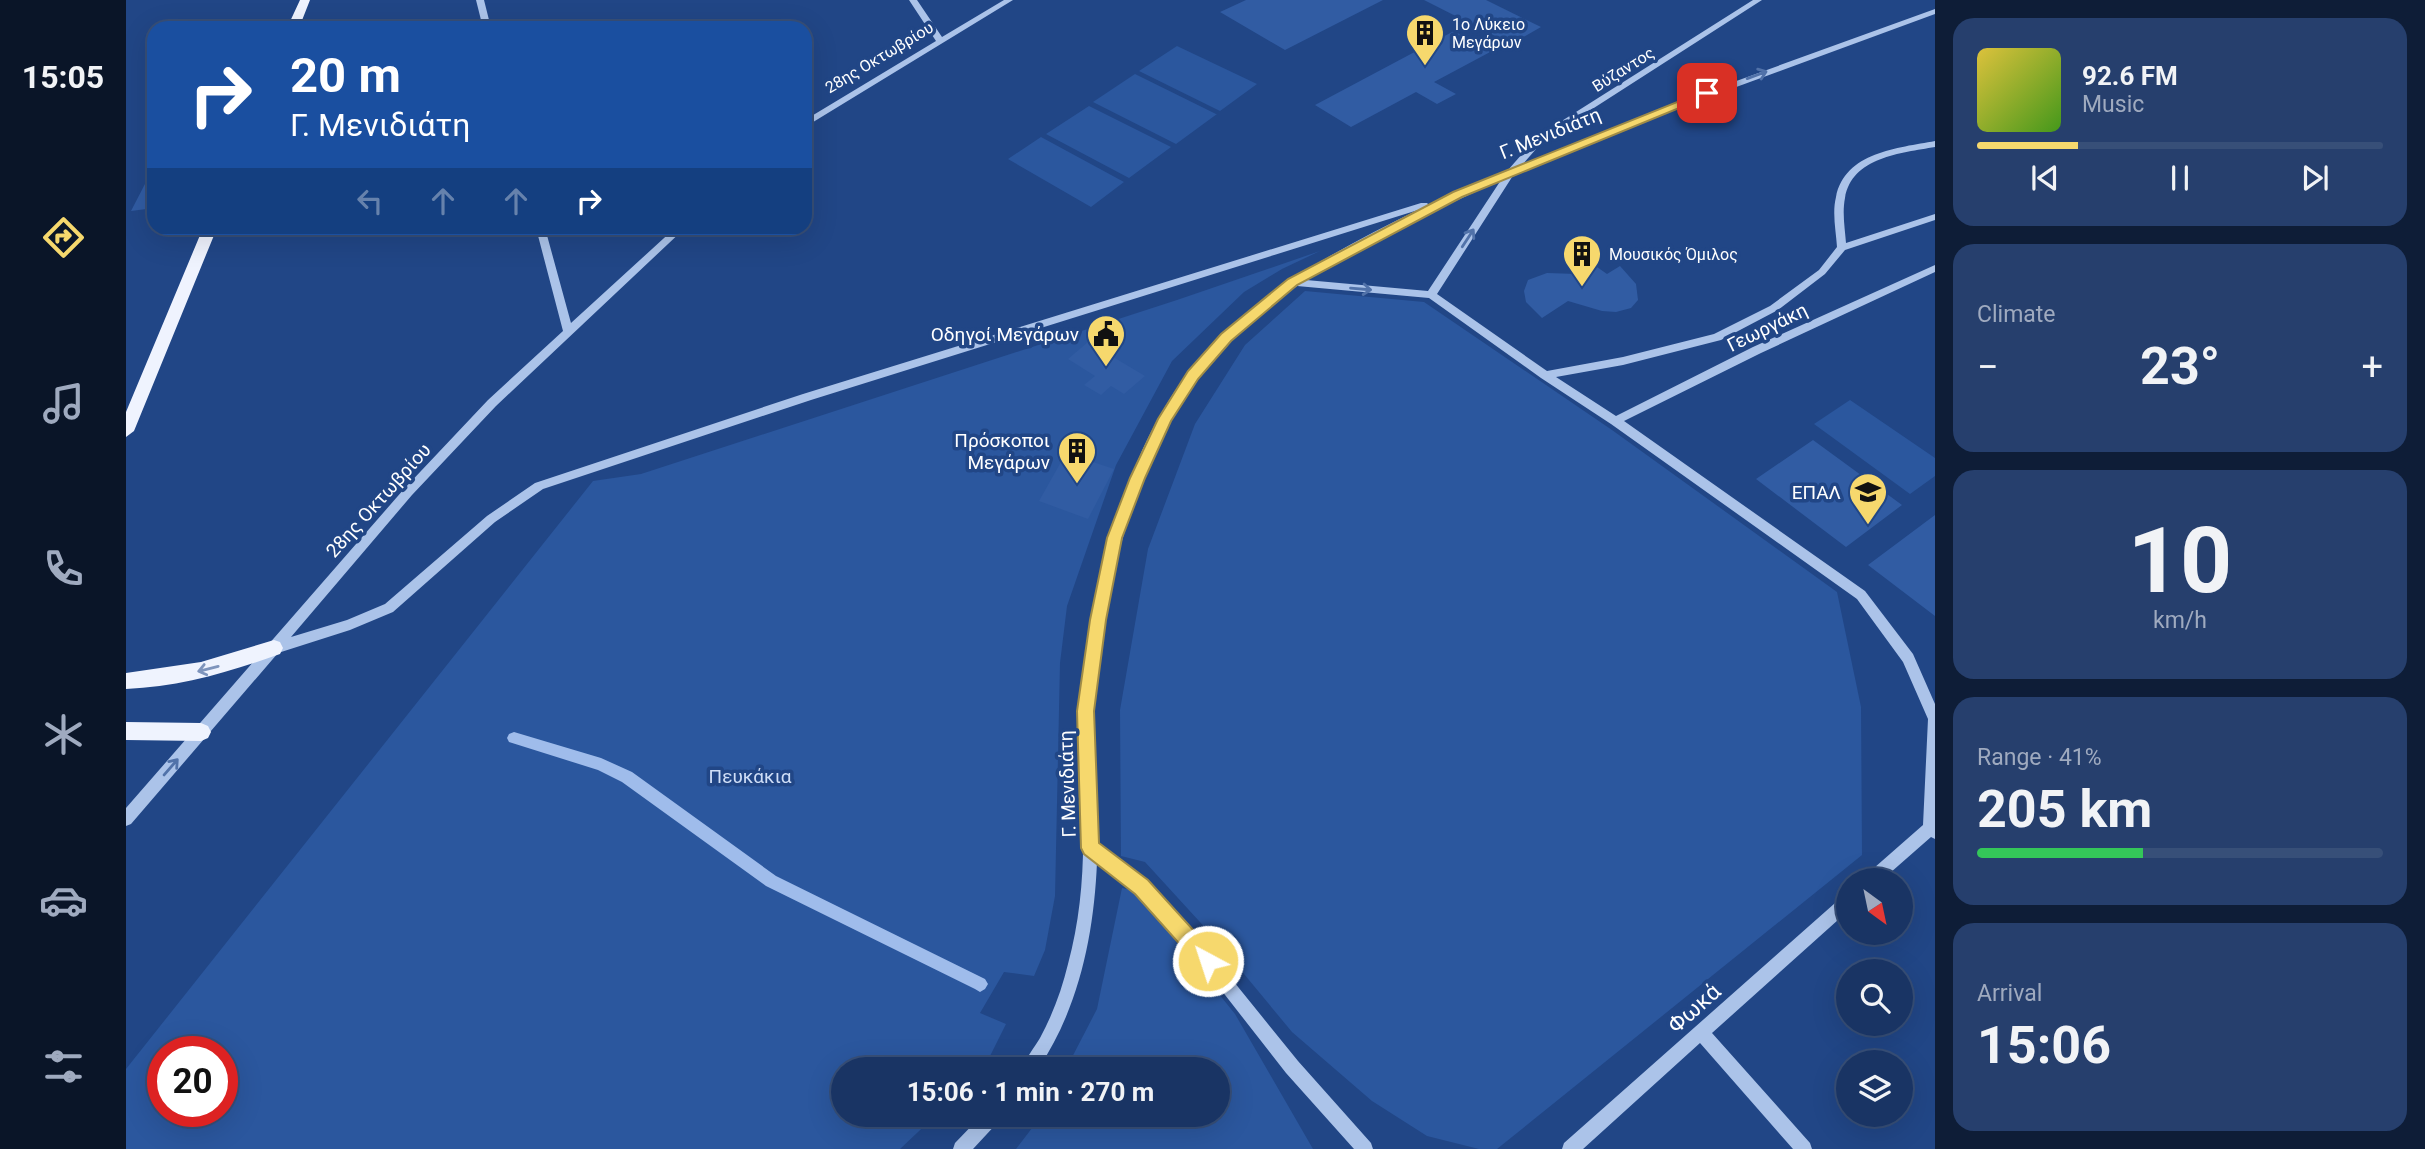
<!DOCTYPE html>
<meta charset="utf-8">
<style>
:root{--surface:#193464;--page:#263f6d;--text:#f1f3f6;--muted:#9faabf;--line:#374f78;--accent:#f6d86d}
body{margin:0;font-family:Roboto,sans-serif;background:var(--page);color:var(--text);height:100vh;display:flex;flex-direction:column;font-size:26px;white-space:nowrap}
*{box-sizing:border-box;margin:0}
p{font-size:23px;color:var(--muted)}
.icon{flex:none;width:38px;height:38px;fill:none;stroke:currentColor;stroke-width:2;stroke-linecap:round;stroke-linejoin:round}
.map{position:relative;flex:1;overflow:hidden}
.details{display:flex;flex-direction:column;gap:18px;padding:18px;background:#0e1d37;width:490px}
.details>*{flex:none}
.banner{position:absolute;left:21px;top:21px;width:665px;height:214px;border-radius:21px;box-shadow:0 7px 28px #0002,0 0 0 2px var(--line);background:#1a4fa0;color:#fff;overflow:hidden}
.needle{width:46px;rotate:147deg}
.fabs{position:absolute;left:1710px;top:868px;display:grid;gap:14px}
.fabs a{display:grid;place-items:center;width:77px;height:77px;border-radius:50%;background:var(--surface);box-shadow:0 7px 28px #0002,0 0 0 2px var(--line);font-size:35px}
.speed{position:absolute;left:21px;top:1036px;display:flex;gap:14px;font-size:35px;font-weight:700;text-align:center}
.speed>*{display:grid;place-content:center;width:91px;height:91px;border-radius:50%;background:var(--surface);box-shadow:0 7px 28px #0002,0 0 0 2px var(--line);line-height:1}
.speed .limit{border:10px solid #d22;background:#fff;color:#111}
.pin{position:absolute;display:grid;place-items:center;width:60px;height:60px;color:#fff;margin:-30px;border-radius:14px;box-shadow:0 4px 10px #0006}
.me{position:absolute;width:77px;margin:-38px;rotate:320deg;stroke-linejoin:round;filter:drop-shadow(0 0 5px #0008)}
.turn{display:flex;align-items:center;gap:24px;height:147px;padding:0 28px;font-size:32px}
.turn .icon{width:91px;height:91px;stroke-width:2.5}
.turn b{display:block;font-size:49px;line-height:60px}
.lanes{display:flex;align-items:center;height:66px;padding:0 28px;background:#0003;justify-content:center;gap:35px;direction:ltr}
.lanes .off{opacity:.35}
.big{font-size:52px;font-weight:700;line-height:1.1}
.details .card{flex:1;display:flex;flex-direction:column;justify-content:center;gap:10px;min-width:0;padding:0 24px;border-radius:21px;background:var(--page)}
.details .dial{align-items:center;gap:0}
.dial b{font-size:91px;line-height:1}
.song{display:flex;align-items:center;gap:21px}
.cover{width:84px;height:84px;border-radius:10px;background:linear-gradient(135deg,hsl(50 70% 55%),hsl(100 70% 35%))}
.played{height:7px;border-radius:4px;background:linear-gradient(90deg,var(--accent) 25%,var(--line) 25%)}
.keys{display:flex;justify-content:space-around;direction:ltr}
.heat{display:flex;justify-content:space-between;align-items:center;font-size:38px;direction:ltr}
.charge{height:10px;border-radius:5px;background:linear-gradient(90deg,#34c759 41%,var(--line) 0)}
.trip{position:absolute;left:705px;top:1057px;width:399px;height:70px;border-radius:35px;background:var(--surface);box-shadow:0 7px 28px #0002,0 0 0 2px var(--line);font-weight:700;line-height:70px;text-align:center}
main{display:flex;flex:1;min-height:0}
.tabs{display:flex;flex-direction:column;width:126px;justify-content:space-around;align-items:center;background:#0a1528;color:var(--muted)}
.tabs .icon{width:49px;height:49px}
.tabs .on{color:var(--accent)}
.tabs b{font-size:32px;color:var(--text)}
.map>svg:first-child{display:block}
.green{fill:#2b579e;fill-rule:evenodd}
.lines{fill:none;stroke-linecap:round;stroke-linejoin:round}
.stream{fill:#9fbceb;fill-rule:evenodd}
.building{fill:#315ca3}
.minor{fill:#abc3e9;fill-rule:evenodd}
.major{fill:#eff3fe;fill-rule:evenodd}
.oneway{stroke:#5172a9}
.oneway2{stroke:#7e94bc}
.route{fill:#f6d86d;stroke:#a08c47;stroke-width:2}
.labels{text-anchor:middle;stroke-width:7;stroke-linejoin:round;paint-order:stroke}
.far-poi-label{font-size:16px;fill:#fff;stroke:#214686;text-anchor:start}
.far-street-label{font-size:16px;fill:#fff;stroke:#214686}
.street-label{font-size:19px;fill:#fff;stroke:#214686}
.poi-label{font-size:19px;fill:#fff;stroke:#214686;text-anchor:end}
.park-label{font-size:19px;fill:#cfdef7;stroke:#214686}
.near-street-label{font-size:23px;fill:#fff;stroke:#214686}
</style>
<main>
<nav class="tabs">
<b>15:05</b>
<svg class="icon on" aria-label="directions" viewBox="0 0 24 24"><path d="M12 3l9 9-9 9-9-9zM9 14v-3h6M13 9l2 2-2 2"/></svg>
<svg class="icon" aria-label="music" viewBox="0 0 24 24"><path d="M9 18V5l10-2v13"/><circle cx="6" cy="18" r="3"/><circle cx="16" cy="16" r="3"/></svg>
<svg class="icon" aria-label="phone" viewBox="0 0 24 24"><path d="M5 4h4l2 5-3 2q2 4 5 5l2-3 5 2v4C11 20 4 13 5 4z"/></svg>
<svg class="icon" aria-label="climate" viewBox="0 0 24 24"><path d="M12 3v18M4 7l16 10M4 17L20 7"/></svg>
<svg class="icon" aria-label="car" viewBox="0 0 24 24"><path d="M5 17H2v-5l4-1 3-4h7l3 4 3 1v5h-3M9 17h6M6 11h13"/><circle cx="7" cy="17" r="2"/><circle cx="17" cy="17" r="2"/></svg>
<svg class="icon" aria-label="filters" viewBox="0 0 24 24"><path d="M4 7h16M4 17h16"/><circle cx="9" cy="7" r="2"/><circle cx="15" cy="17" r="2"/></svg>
</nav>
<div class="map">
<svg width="1809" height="1149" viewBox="0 0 1809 1149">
<rect width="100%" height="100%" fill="#214686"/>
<path class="green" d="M1051 46 1131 84 1094 111 1013 71Z
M1009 74 1090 114H1091L1050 144 967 102Z
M963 106 1045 147 1003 178 920 134Z
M915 137 998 182 965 207 882 159Z
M1194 251 1156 269 1118 292 1046 361 990 465 941 606 934 663 929 896 919 950 908 976 878 972 854 1013 880 1024 864 1056 853 1069H718V1115H810L774 1149H0V1069L467 481 515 474 1051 300ZM37 1052H96V1111H37Z
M1179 291 1298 302 1486 430 1711 592 1735 707 1736 855 1371 1149H1353L1301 1136 1246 1101 1166 1032 1084 933 1019 862 995 856 994 710 1022 549 1069 424 1119 345Z
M1724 400 1809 458V476L1784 494 1688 424Z
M996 888 1010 891 1109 1014 1187 1149H890L916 1115H1092V1069H940L971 1009Z"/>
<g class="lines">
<path class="stream" d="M388 732 475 758 506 772 650 876 859 979 862 984 859 989 854 992 849 989 640 886 496 782 472 770 383 742 381 738 383 734Z"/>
</g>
<path class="building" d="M1120 0H1257L1159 50 1094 12Z
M1298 0H1360L1415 27 1385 44Z
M1328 31 1366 51 1308 82 1330 94 1311 104 1290 92 1225 127 1189 105Z
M20 182H28V208L5 211Z
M1446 260H1461L1481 274 1494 266 1510 284 1512 300 1505 308 1490 312 1476 311 1442 301 1416 318 1400 302 1398 291 1402 280 1421 273 1450 274Z
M962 342 1019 376 998 394 985 386 975 395 958 385 969 376 942 359Z
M1687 440 1776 505 1720 547 1630 479Z
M940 453 988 469 962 519 913 501Z
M1809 515V616L1742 565Z"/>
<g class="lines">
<path class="minor" d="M350 0H358L365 28H357Z
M783 0H791L816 37 878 0H887L679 127V120L810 41Z
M1627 0H1636L1418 140 1397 164 1566 97 1809 9V14L1572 101 1388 174 1311 294 1421 371 1497 357 1588 334 1644 306 1693 270 1711 247C1710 231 1706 213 1710 197 1719 152 1772 148 1809 141V147C1775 153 1726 157 1719 198 1716 213 1719 229 1720 243L1809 214V220L1719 250 1699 274 1652 310 1595 340 1497 365 1430 377 1490 416 1627 347 1809 265V272L1635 353 1498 421 1739 591 1787 654 1809 704V839L1805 837 1756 880H1738L1740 875 1797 825 1802 719 1777 662 1731 599 1485 424 1415 378 1303 298 1171 286C1137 311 1103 337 1076 370 1016 445 991 545 976 637 973 662 968 687 967 711 965 756 971 800 971 845L1021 882 1070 935 1172 1061 1245 1143 1247 1149H1228L1160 1073 1060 945 1011 892 971 862C968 935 953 1008 912 1069H895C900 1058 908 1048 914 1038 927 1014 936 989 942 964 954 920 958 873 957 827 956 789 951 750 953 711 955 687 960 662 964 638 981 530 1015 411 1097 334 1154 280 1222 244 1292 210L685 400 417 489 369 522 267 612 224 630 152 653 5 824 0 826V808L278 489 362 400 437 331 410 228H419L445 323 549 228H559L370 406 286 495 165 637 221 620 259 604 361 516 409 483 677 394 1295 203H1301L1303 205 1382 170 1412 136ZM1375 180 1302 291 1180 280 1258 234Z
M1722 894V911L1586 1033 1684 1143 1686 1149H1667L1574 1043 1457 1149H1436L1438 1143 1717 896Z
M856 1115H875L873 1121 847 1149H827L829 1143Z"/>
<path class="major" d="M174 0H184L173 28H161Z
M77 228H91L8 431 0 437V412Z
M148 640 154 642 157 648 154 654C104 672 54 687 0 689V673L75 662Z
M0 722 75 723 82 726 85 732 82 738 75 741 0 740Z"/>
</g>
<defs><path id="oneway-shaft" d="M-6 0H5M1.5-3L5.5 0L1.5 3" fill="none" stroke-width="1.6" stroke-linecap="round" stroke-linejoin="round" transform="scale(1.75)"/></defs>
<g class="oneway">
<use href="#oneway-shaft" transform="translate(1631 75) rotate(-20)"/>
<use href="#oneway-shaft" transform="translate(1342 238) rotate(-57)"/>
<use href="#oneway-shaft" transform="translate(1235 289) rotate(5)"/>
<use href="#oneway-shaft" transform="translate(45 767) rotate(-49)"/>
</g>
<use class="oneway2" href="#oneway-shaft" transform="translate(82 669) rotate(166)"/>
<path class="route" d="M1581 90 1586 93 1585 95 1336 197 1171 285 1105 341 1072 379 1045 421 1019 478 996 538 980 620 968 711 973 843 1022 880 1089 954 1092 961 1089 968 1082 971 1075 968 1009 894 958 854 955 848 951 711 964 620 981 538 1004 478 1032 419 1062 371 1095 334 1162 279 1327 192Z"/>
<defs>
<symbol id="building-pin" viewBox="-11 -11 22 30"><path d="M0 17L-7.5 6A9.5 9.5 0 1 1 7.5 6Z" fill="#f6d86d" stroke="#214686"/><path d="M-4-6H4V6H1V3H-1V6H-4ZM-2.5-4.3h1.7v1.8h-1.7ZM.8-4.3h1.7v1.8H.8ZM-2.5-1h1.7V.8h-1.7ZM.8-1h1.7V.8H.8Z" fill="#111"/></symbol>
<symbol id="civic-pin" viewBox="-11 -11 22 30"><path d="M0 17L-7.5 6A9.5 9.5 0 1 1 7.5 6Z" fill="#f6d86d" stroke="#214686"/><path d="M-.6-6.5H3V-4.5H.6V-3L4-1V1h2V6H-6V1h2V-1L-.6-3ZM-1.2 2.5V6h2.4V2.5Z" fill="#111"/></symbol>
<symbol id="school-pin" viewBox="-11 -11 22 30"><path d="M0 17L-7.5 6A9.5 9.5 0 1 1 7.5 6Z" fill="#f6d86d" stroke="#214686"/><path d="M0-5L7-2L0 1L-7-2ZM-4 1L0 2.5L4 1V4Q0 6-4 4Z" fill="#111"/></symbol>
</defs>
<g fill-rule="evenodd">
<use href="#building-pin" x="1277" y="11" width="44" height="60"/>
<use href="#building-pin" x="1434" y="232" width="44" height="60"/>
<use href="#civic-pin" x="958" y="312" width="44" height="60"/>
<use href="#building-pin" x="929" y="429" width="44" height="60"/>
<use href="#school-pin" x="1720" y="470" width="44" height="60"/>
</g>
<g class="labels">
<g class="far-poi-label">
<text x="1326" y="30">1ο Λύκειο<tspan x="1326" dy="18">Μεγάρων</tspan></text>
<text x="1483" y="260">Μουσικός Όμιλος</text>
</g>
<g class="far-street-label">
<text transform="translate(753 57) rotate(-31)" y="6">28ης Οκτωβρίου</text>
<text transform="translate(1497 69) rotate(-32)" y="6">Βύζαντος</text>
</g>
<g class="street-label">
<text transform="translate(1424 133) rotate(-22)" y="7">Γ. Μενιδιάτη</text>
<text transform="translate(1641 327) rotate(-26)" y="7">Γεωργάκη</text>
<text transform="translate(252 500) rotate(-48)" y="7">28ης Οκτωβρίου</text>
<text transform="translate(941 784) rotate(-92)" y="7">Γ. Μενιδιάτη</text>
</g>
<g class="poi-label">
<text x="953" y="341">Οδηγοί Μεγάρων</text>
<text x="924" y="447">Πρόσκοποι<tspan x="924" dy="22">Μεγάρων</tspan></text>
<text x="1715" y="499">ΕΠΑΛ</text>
</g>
<g class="park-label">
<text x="624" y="783">Πευκάκια</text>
</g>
<g class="near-street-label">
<text transform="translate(1568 1008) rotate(-42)" y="8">Φωκά</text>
</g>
</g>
</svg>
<div class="fabs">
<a><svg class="needle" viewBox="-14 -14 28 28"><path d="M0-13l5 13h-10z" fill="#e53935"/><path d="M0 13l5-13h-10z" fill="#9faabf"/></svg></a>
<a><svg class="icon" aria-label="search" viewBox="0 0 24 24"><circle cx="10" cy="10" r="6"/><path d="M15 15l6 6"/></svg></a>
<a><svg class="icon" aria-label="layers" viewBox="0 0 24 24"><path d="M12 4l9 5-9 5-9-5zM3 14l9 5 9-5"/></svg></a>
</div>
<div class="speed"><div class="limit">20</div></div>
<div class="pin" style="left:1581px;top:93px;background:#d93025"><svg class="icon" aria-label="arrive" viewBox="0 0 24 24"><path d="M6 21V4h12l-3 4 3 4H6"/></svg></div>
<svg class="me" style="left:1082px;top:961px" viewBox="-20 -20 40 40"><circle r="17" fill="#f6d86d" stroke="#fff" stroke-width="3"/><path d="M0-11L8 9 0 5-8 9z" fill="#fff"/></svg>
<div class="trip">15:06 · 1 min · 270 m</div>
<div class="banner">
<div class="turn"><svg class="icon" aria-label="right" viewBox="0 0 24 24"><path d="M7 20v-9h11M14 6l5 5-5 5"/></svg><div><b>20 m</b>Γ. Μενιδιάτη</div></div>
<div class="lanes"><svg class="icon off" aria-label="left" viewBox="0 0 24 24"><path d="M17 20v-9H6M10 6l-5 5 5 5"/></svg><svg class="icon off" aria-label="ahead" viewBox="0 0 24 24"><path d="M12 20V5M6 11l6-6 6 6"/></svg><svg class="icon off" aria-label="ahead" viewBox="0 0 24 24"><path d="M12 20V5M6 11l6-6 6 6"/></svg><svg class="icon" aria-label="right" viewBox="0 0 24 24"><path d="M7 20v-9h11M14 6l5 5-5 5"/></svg></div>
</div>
</div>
<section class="details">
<div class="card">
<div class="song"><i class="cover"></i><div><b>92.6 FM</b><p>Music</p></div></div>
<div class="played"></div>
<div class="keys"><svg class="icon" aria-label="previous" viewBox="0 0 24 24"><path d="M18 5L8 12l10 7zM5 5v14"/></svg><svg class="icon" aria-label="pause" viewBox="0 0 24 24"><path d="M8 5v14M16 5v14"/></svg><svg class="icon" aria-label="next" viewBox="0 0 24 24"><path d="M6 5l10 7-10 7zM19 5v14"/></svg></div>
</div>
<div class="card"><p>Climate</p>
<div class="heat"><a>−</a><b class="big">23°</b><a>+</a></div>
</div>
<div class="card dial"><b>10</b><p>km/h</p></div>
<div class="card"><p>Range · 41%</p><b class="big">205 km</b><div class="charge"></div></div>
<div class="card"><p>Arrival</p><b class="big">15:06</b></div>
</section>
</main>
